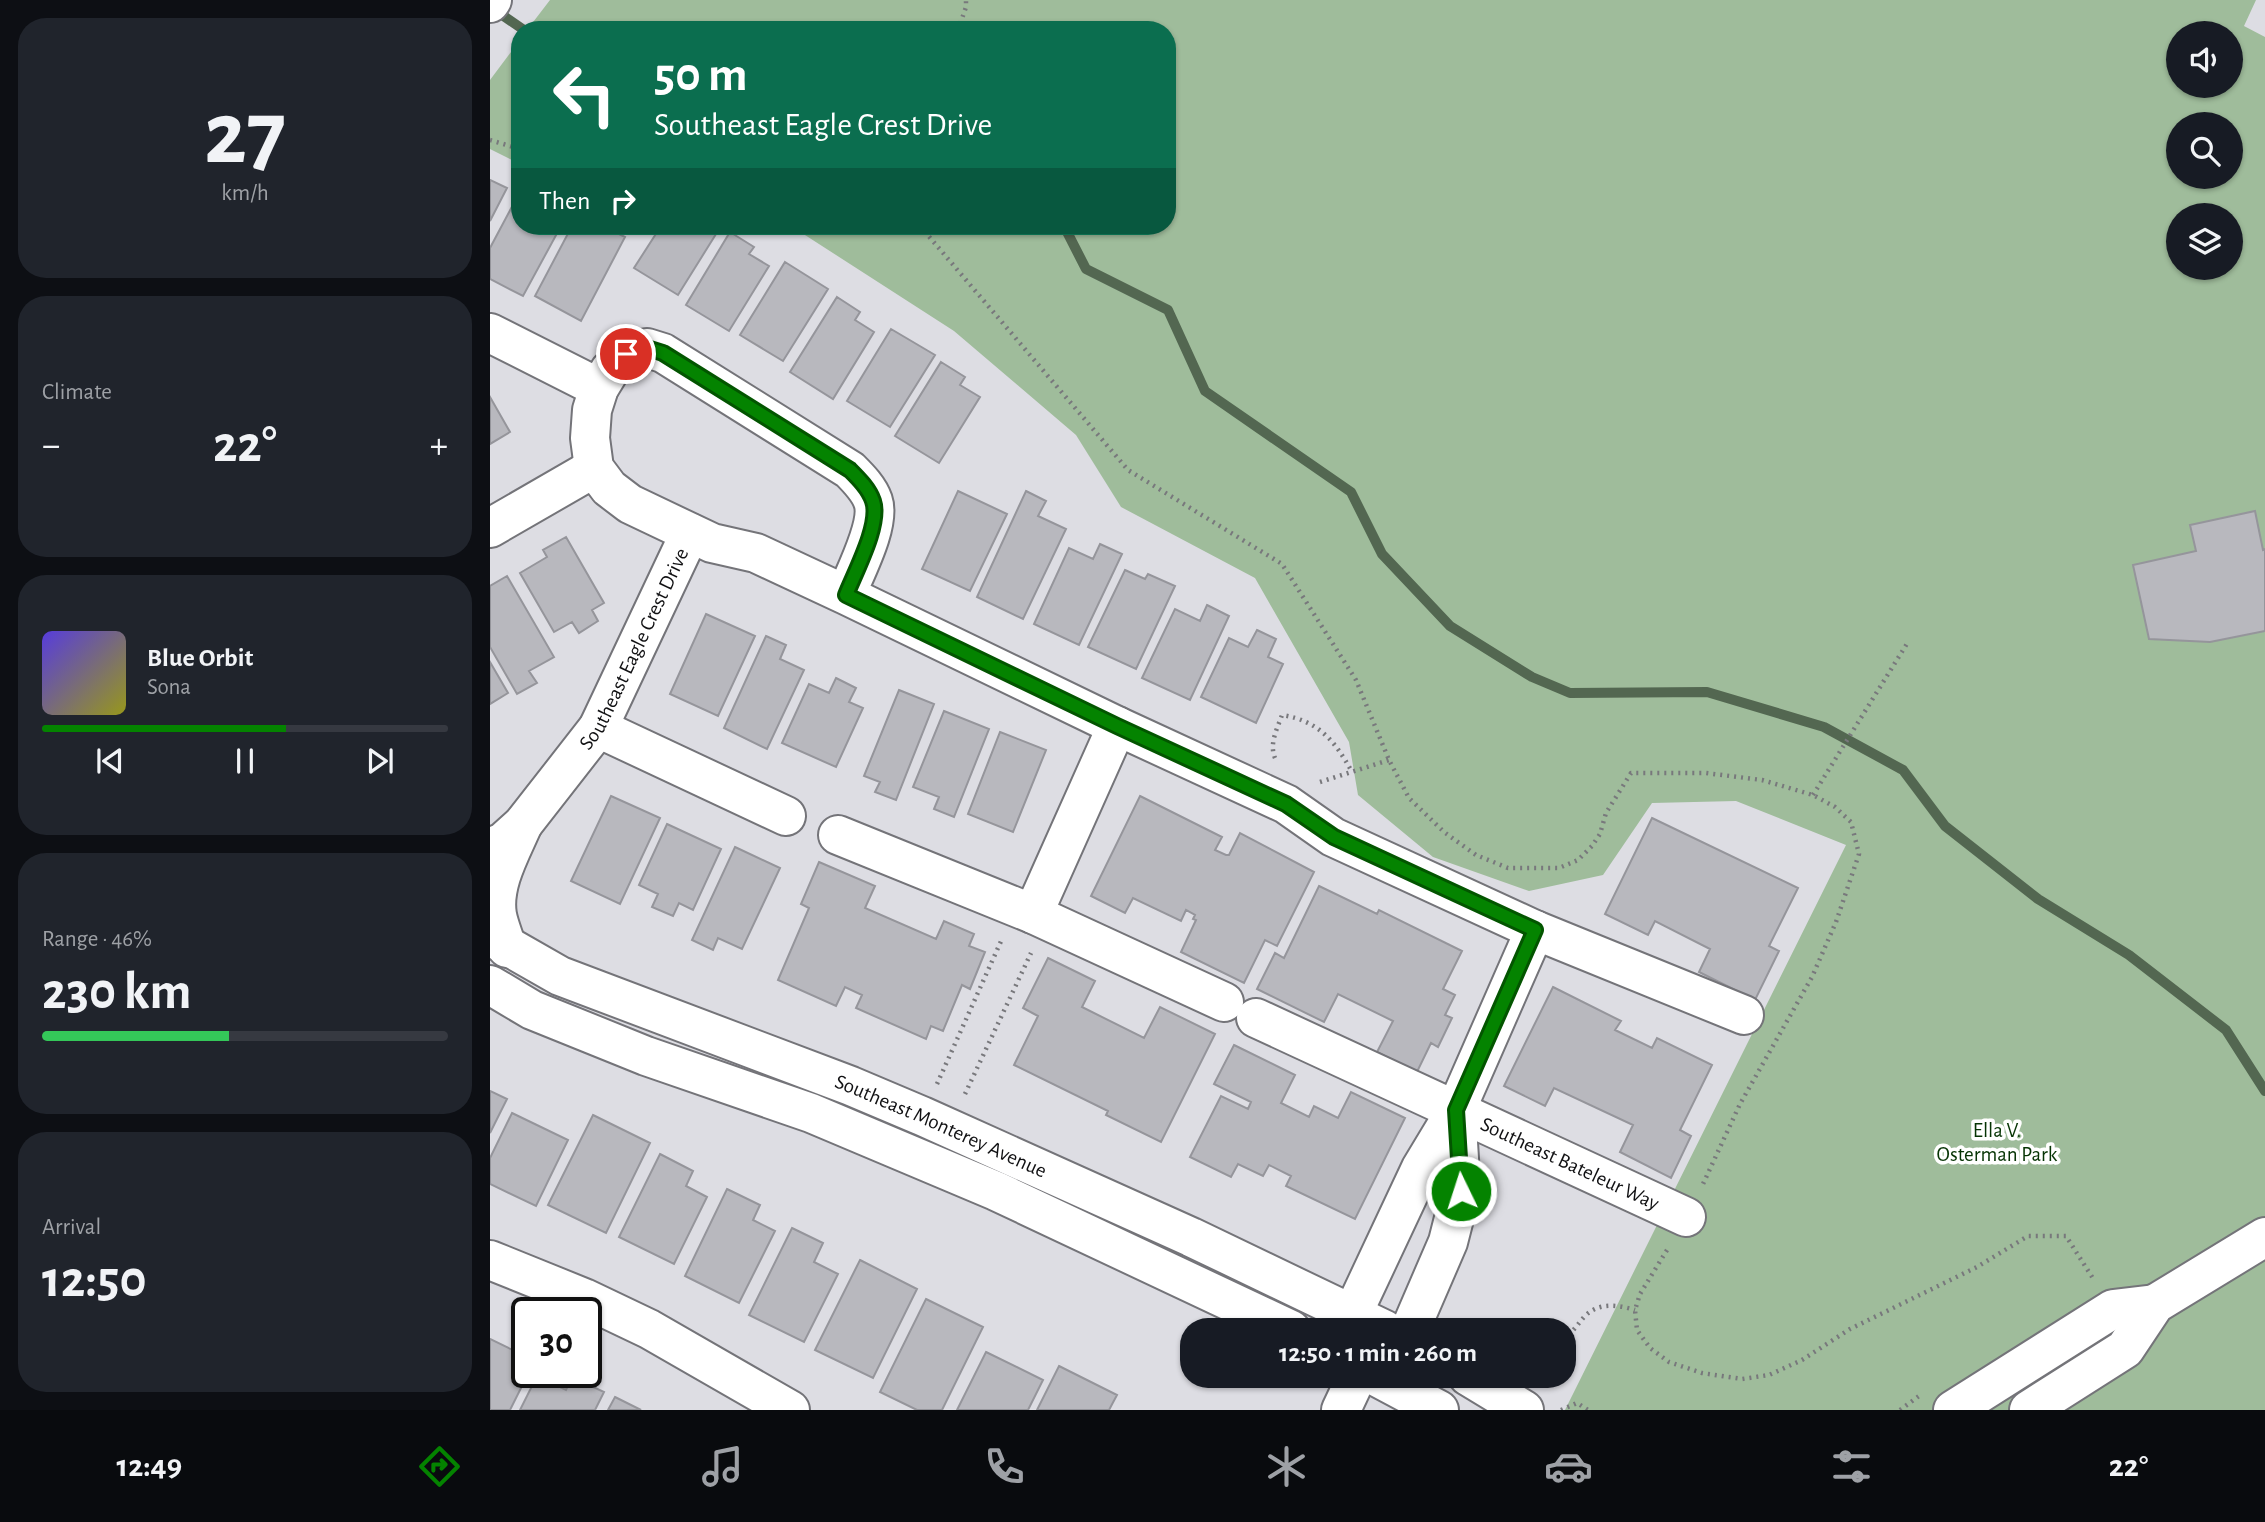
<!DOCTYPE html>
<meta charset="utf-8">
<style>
:root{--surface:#171b24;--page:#20242c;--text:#f1f3f6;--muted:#9ea1a6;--line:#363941;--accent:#048300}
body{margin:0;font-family:"Alegreya Sans",sans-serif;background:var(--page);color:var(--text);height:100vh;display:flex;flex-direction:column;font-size:26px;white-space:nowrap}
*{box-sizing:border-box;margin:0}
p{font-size:23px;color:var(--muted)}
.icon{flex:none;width:38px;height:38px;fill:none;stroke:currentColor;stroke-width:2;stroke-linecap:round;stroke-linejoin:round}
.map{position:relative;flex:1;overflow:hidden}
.details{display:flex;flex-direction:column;gap:18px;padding:18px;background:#0d0f14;width:490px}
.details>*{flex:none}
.hud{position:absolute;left:21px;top:21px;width:665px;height:214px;border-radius:28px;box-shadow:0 2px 5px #0004;background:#0b6e4f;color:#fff;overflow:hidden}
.fabs{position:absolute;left:1676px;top:21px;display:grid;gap:14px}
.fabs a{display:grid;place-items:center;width:77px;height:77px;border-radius:50%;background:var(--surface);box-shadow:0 2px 5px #0004;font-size:35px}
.speed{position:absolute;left:21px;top:1297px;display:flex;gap:14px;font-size:35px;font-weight:700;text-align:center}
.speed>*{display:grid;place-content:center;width:91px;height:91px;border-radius:50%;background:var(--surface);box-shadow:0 2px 5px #0004;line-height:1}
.speed .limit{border:4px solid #111;border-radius:10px;background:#fff;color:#111}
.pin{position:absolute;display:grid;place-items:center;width:60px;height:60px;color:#fff;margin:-30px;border:4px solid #fff;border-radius:50%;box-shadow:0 2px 7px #0007}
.me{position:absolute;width:77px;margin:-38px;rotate:356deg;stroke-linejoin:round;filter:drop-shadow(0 0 5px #0008)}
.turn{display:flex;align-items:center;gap:24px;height:147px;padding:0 28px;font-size:32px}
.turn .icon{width:91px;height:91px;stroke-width:2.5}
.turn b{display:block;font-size:49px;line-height:60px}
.then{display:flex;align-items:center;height:66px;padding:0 28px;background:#0003;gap:14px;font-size:26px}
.big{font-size:52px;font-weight:700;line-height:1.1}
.details .widget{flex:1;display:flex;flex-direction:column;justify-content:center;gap:10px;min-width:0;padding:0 24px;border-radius:28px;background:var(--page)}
.details .dial{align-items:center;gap:0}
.dial b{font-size:91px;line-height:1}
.song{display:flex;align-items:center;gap:21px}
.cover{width:84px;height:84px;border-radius:10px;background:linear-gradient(135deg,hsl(250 70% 55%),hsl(60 70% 35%))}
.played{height:7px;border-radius:4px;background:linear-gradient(90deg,var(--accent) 60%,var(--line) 60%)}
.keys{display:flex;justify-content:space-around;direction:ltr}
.heat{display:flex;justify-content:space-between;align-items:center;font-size:38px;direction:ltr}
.charge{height:10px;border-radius:5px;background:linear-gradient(90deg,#34c759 46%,var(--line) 0)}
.trip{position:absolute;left:690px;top:1318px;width:396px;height:70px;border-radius:28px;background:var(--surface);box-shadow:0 2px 5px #0004;font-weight:700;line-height:70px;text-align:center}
.tabs{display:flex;height:112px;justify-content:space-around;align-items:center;background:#090b0e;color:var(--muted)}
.tabs .icon{width:49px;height:49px}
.tabs .selected{color:var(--accent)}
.tabs b{font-size:32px;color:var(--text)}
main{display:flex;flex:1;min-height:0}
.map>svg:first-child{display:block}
.green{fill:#9fbc9b;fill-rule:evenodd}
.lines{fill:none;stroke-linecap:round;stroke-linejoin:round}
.stream{stroke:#536751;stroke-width:10}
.building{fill:#b8b8be;stroke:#95959b;stroke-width:2}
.minor-casing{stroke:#747479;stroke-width:42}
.tertiary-casing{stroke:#747479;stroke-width:42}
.path{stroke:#78787c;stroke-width:4.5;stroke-dasharray:2 5;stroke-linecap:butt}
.minor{stroke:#fff;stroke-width:38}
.tertiary{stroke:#fff;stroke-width:38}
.route-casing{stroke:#035500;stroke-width:18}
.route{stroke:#048300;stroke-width:12}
.labels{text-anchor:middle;stroke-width:7;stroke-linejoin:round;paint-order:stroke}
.street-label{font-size:21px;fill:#111113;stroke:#fff}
.park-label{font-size:21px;fill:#063404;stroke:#fff}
</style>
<main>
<section class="details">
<div class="widget dial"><b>27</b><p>km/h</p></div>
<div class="widget"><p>Climate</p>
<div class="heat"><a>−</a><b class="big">22°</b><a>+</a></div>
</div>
<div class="widget">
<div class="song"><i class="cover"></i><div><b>Blue Orbit</b><p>Sona</p></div></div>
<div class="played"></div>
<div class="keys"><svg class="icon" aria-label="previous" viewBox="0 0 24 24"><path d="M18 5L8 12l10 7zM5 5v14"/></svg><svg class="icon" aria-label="pause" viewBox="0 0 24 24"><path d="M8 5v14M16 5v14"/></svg><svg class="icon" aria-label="next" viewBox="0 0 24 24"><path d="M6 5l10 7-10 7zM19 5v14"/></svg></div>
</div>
<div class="widget"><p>Range · 46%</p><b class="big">230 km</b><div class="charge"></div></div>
<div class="widget"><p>Arrival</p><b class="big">12:50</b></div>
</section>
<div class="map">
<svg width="1775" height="1410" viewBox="0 0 1775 1410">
<rect width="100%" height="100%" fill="#dddde3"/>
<path class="green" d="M60 0H1766L1754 26 1775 37V1410H1075L1356 845 1246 801 1162 803 1113 875 1039 891 943 857 868 795 859 742 765 578 631 507 586 435 464 331 301 226H677V30H37ZM1689 33H1741V86H1689ZM1689 124H1741V177H1689ZM1689 215H1741V268H1689Z
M30 40V164L0 149V80Z"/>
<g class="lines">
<path class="stream" d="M2 8 34 30
M574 226 596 269 678 310 715 391 861 492 892 554 960 626 1042 677 1080 693 1217 692 1334 727 1413 770 1455 826 1548 899 1639 955 1736 1030 1775 1091"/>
</g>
<path class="building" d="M0 180 17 188 0 221Z
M25 201 30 203V226H71L33 296 0 279V248Z
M82 226H98L106 230 108 226H113L135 237 91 321 45 296Z
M171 226H231L188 295 144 268Z
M240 232 264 247 259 254 279 266 239 331 196 305Z
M295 262 338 289 293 361 250 335Z
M347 297 370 312 365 320 384 332 343 399 300 372Z
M401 329 445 355 400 427 357 401Z
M451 362 475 377 470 385 490 397 449 463 405 436Z
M0 397 20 432 0 444Z
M468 491 517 514 480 591 432 569Z
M536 491 556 501 548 516 576 529 533 619 487 597Z
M1765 511 1773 550 1775 549V631L1720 642 1659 639 1643 565 1706 551 1700 525Z
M76 537 114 603 102 610 108 621 89 633 82 622 64 632 30 573 57 557 53 550Z
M610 544 632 554 589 645 544 624 579 548 603 559Z
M635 570 655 579 658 574 685 586 646 669 598 647Z
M17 576 64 657 39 671 47 683 27 694 0 647V586Z
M717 605 739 616 700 700 652 678 685 609 710 621Z
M216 614 265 636 228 716 180 694Z
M767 630 786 639 778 657 793 664 766 723 711 697 739 638 758 647Z
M276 636 296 645 290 659 314 670 277 749 234 728Z
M0 662 18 693 0 704Z
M346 678 366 688 359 702 373 708 346 767 292 743 319 684 339 693Z
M409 690 444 704 406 800 385 792 390 782 374 776Z
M454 711 499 729 464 817 444 809 449 797 423 787Z
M510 732 556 750 523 832 478 814Z
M121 796 170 818 130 904 81 881Z
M650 796 732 837 725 850 736 855H739L750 833 824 872 787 946 775 940 754 983 691 952 706 920 703 919 705 915 696 910 691 921 643 898 635 913 601 896Z
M1162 818 1308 888 1279 946 1289 951 1265 1000 1209 972 1220 949 1165 921 1158 935 1115 914Z
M177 824 231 849 203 910 189 903 183 916 162 907 168 894 149 885Z
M245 847 290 868 252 949 228 938 223 950 202 940Z
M329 862 385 886 375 908 446 939 454 921 484 934 479 946 495 952 480 989 472 985 453 1031 441 1026 436 1039 366 1008 372 995 355 987 346 1006 288 980 319 908 311 904Z
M829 886 887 914 889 910 972 951 953 989 965 995 955 1015 962 1018 948 1047 941 1043 927 1072 887 1052 903 1021 848 994 834 1022 767 989 785 953 794 958Z
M558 958 605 981 592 1007 654 1038 670 1007 725 1034 671 1142 616 1115 618 1111 524 1065 548 1016 533 1008Z
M1063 987 1131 1021 1125 1030 1162 1048 1167 1038 1222 1065 1190 1130 1201 1136 1181 1178 1130 1152 1143 1125 1064 1088 1055 1106 1014 1086Z
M744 1045 805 1075 791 1103 819 1117 824 1106 848 1118 861 1092 915 1118 865 1219 796 1186 801 1176 779 1165 773 1176 748 1164 741 1177 700 1157 731 1096 758 1109 761 1102 724 1084Z
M0 1091 17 1099 0 1133Z
M22 1113 78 1140 46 1206 0 1184V1158Z
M103 1115 160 1143 116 1233 58 1205Z
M170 1154 203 1171 196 1186 217 1197 184 1264 129 1237Z
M237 1189 270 1205 263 1220 285 1231 249 1303 195 1276Z
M302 1228 333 1243 324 1262 348 1274 314 1342 259 1315Z
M370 1260 427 1289 383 1378 325 1350Z
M436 1299 493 1327 452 1410H427L390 1392Z
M0 1339 37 1357V1372H39L20 1410H0Z
M496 1352 553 1380 538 1410H467Z
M569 1366 627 1395 619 1410H547Z
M47 1376 76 1390 82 1377 114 1392 105 1410H30Z
M125 1397 151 1410H118Z"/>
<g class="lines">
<defs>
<g id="minor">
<path d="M0 333 109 388"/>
<path d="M0 528 104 468"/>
<path d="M356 595C365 572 391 524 383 501 379 489 369 479 360 470L173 353 157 348 136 354 120 370 109 388 102 410 100 438 104 468 119 488 140 504 222 543 266 553 356 595 627 726 796 804 843 837 1045 930 1254 1015"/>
<path d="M108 728 296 816"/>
<path d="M348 835 543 914 734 1002"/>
<path id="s1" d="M0 848 13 842 33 824 108 728 200 533"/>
<path d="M543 914 627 726"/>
<path d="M17 948C14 937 9 926 7 915 2 884 21 852 33 824"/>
<path id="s2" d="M766 1018 1196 1217"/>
<path d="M0 1260 94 1298 159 1329 300 1410"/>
<path d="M865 1330 862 1315 931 1168 966 1110 1045 930"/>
<path d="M920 1330 958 1242 971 1191 966 1110"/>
<path d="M851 1410 867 1376"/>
</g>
<g id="tertiary">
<path d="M0 3 2 0"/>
<path id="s3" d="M0 936 70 976 361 1086 432 1116 701 1237 895 1330"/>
<path d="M0 985 42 1010 156 1056 321 1113 506 1191 801 1330"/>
<path d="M885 1376 949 1410"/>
<path d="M978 1376 1034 1410"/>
<path d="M1463 1410 1623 1309 1665 1304"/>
<path d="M1539 1410 1635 1349 1665 1304 1775 1237"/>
</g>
</defs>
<use href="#minor" class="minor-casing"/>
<use href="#tertiary" class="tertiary-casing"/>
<path class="path" d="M468 30 476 7V0
M0 140 30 149
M430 226 638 470 792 564 866 680 899 760 919 798 954 832 986 855 1018 868H1069L1088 860 1102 846 1110 834 1116 813 1141 773H1216L1272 780 1323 795 1345 807 1361 822 1369 854 1346 922 1322 977 1250 1104 1213 1184
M785 758C779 744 787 729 792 715 829 721 845 741 862 772
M830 782 899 760
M1323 795 1418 642
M447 1084 512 939
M475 1094 541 953
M1177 1250 1150 1294 1145 1310 1147 1330 1160 1348 1179 1362 1212 1373 1252 1379 1279 1375 1312 1360 1360 1329 1487 1267 1538 1236H1576L1604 1280
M1073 1339C1084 1332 1088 1323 1096 1315 1110 1302 1129 1305 1145 1310
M1071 1410 1087 1403 1098 1410
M1410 1410 1429 1396"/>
<use href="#minor" class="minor"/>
<use href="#tertiary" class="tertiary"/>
</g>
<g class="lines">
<defs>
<path id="route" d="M136 354 157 348 173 353 360 470C369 479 379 489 383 501 391 524 365 572 356 595L627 726 796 804 844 837 1045 930 966 1110 971 1191"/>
</defs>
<use href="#route" class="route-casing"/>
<use href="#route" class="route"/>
</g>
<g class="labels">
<g class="street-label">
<text dy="7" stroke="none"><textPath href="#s1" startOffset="250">Southeast Eagle Crest Drive</textPath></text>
<text dy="7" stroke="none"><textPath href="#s3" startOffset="490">Southeast Monterey Avenue</textPath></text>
<text dy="7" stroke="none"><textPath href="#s2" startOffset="346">Southeast Bateleur Way</textPath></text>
</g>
<g class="park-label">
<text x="1507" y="1137">Ella V.<tspan x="1507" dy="24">Osterman Park</tspan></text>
</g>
</g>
</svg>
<div class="fabs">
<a><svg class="icon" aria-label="sound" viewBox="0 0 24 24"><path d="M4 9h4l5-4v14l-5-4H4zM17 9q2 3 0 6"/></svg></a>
<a><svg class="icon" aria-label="search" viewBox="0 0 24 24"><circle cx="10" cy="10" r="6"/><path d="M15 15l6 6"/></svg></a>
<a><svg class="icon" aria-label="layers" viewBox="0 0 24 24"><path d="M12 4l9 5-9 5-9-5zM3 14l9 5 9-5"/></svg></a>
</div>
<div class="speed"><div class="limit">30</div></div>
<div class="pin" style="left:136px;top:354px;background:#d93025"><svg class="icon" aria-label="arrive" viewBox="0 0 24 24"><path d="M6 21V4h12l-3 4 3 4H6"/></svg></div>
<svg class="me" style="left:971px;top:1191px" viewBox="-20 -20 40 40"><circle r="17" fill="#048300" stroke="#fff" stroke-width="3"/><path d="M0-11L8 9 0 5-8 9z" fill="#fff"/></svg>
<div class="trip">12:50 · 1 min · 260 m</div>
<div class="hud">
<div class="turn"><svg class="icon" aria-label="left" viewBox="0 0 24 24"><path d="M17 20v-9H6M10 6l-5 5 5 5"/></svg><div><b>50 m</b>Southeast Eagle Crest Drive</div></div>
<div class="then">Then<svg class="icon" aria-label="right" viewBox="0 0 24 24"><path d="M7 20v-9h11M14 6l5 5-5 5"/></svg></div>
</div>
</div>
</main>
<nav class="tabs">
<b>12:49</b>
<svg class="icon selected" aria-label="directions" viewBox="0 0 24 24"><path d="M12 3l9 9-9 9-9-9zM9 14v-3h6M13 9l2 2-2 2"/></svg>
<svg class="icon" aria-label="music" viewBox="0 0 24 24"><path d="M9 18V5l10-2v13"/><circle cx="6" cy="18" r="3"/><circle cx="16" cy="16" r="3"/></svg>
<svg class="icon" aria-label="phone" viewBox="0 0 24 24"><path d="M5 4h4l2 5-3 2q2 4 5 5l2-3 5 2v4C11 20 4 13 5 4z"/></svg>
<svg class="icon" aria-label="climate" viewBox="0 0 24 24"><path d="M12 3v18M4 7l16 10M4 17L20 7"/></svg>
<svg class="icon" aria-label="car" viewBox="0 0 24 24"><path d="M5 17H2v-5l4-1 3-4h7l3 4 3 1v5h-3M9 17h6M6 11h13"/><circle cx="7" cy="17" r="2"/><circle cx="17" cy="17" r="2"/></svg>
<svg class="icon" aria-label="filters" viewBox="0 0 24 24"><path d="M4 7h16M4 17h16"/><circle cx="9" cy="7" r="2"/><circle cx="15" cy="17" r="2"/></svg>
<b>22°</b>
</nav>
